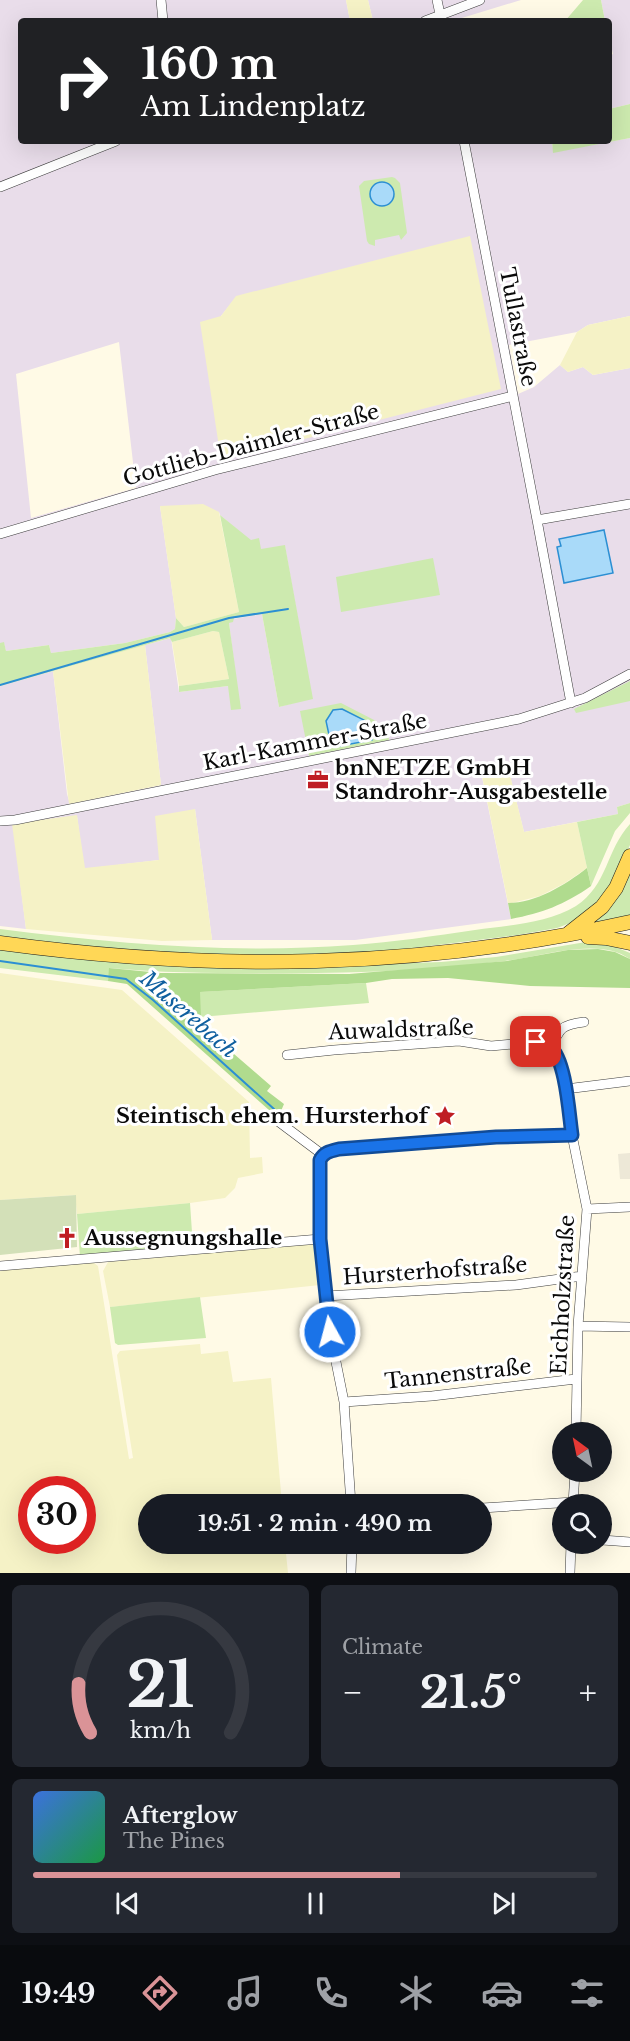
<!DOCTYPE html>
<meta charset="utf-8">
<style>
:root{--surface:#171b24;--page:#242831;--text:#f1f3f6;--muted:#9ea1a6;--line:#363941;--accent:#da9397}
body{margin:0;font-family:"Libre Baskerville",serif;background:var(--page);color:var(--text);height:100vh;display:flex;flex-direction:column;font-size:22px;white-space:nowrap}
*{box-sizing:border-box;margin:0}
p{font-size:20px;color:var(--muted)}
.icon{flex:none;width:33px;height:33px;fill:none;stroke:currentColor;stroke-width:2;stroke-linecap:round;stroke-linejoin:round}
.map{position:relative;height:1573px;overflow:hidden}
.details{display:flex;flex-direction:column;gap:12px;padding:12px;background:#0d0f14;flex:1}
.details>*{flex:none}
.top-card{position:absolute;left:18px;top:18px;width:594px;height:126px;border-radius:6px;box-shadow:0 6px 24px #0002;background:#202124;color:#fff;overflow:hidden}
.needle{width:39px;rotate:327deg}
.tools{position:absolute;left:552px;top:1422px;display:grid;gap:12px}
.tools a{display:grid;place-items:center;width:60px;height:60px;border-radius:50%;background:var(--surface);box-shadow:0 6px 24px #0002;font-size:30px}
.speed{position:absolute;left:18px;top:1476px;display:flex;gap:12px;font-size:30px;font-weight:700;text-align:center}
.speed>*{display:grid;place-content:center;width:78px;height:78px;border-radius:50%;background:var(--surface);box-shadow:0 6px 24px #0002;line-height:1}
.speed .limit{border:9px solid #d22;background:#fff;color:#111}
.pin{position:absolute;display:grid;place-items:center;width:51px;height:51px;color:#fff;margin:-26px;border-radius:12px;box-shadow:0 3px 9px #0006}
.me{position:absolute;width:66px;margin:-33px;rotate:353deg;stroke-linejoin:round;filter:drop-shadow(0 0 4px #0008)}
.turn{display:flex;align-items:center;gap:21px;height:126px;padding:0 24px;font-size:27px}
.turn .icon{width:78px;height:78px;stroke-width:2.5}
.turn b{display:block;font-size:42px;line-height:51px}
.big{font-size:45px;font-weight:700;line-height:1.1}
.details .tile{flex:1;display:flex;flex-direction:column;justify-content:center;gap:9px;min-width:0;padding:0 21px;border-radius:9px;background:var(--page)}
.details .dial{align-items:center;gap:0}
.dial svg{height:156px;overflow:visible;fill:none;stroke:var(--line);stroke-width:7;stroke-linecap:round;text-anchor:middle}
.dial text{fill:var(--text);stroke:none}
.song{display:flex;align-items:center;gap:18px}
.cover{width:72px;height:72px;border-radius:9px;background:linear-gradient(135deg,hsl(220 70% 55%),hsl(140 70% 35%))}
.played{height:6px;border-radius:3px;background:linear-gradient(90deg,var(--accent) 65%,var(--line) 65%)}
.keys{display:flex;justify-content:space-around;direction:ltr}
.heat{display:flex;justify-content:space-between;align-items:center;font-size:33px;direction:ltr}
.details .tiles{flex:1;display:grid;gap:12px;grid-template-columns:1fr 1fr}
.tile:last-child{grid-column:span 2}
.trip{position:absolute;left:138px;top:1494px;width:354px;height:60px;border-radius:30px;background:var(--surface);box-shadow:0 6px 24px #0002;font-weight:700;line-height:60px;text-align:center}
.tab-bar{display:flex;height:96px;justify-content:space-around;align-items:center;background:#090b0e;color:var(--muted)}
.tab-bar .icon{width:42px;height:42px}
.tab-bar .current{color:var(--accent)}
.tab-bar b{font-size:27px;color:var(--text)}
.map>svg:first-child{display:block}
.industrial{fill:#e9ddea;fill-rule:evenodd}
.farmland{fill:#f5f2c6;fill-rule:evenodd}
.green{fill:#cdeaaf}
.forest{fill:#b0db8e}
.cemetery{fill:#d3e0b8}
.plaza{fill:#ede8d7}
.water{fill:#a9daf9;stroke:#2c8fd3;stroke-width:1.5}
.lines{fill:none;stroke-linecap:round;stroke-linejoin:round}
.stream{stroke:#2c8fd3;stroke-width:2}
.street-casing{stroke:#3d3d3d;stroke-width:10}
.primary-casing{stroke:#1b1b1b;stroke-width:15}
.street{stroke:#fff;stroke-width:9}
.primary{stroke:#ffd756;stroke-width:14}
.route-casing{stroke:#114b97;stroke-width:15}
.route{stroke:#1a73e8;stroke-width:10}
.labels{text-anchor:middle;stroke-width:6;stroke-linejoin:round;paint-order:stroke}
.street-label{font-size:21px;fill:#0a0a0a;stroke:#fff}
.poi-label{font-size:21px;font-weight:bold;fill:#0a0a0a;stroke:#fff;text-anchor:start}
.water-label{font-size:22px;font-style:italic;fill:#0f5f9f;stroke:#fff}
</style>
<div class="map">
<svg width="630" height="1573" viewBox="0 0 630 1573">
<rect width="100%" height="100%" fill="#fffae6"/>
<path class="industrial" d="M0 0H346L350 21H21V141H470L471 143 481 141H551L554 152 630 138V316L588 325 577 332 509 345 518 394 534 387 560 365 568 372 583 367 593 375 630 368V803L617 807 618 814 524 832 509 772 499 774 498 768 481 772 511 919 355 940H212L195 809 159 860 84 869 77 816 13 824 26 929 0 926V686L53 671 67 794 70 804 161 785 145 645 171 638 179 692 228 686 240 709 229 623 233 619 262 614 279 707 312 698 285 546 261 550 220 515 219 512 160 506 176 618 175 629 170 632 125 643 51 653 49 645 6 651 4 643H0ZM237 296 221 460V316ZM119 342 136 488 31 518 16 374Z
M368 0H521L452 21H373Z
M601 0H630V104L609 109V56L613 54 609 37V21H605Z"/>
<path class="farmland" d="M346 0H368L373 21H350Z
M470 236 501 389 221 460 200 322 221 316 236 296Z
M630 316V368L593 375 583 367 568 372 560 365 577 332 588 325Z
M203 504 219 512 239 612 184 627 176 618 160 506Z
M213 631 219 632 229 679 179 686 172 642Z
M145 645 161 785 69 804 53 671Z
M498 768 499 773 509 771 524 832 577 822 587 868 565 883 540 896 512 903H508L481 771Z
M195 809 212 940 162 941 26 929 12 824 77 815 85 868 159 860 155 816Z
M0 973 122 990 249 1102 250 1158 262 1157 263 1173 238 1178 235 1188 225 1198 190 1203 77 1214 75 1195 0 1200Z
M314 1244 320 1285 110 1307 103 1271 108 1262Z
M94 1263 98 1266 129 1459 133 1458 118 1363 117 1355 120 1351 200 1344 201 1354 228 1351 233 1382 271 1378 282 1504H148V1544H285L288 1573H0V1265ZM32 1490H82V1540H32Z"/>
<path class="green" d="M583 0H601L605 21H565Z
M630 104V138L553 153 552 141H609V109Z
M392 177 395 178 400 183 407 233 401 240 399 235 375 240V246L369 244 367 241 359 186 364 181Z
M220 515 251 540 259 538 261 549 285 545 313 699 279 707 262 614 234 618 233 622 229 623 241 709 231 710 228 686 179 692V686L229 679 219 632 213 631 172 642 170 638 0 686V643L4 642 6 651 49 645 51 653 125 643 170 632 175 629 176 618 184 627 239 612Z
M433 558 440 595 341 612 336 577Z
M630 681V701L576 713 574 709Z
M341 703 376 721 381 730 388 733 389 740 309 756 300 711Z
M630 803V813L615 831 591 886 577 822 618 814 617 807Z
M630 824V845L608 894 573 922 557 928 518 935 373 953 219 956 40 943 0 937V929C117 944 235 954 353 945 394 942 434 936 475 930 508 925 546 924 576 906 608 885 606 850 630 824Z
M630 865V917L585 925Z
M586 942 613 946 630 953V959C598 936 540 957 505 961 424 971 342 974 260 973 209 973 160 973 110 968L108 981 0 968V949L134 964 247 969 441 962 496 957Z
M366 983 369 1003 200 1017 199 992Z
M190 1203 193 1247 80 1257 77 1214Z
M200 1297 206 1338 118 1345 115 1343 110 1307Z"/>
<path class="forest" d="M587 868 591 886C564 905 542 913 511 919L508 903C536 903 565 885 587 868Z
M598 949 615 952 630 959V988L530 986 448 978 392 979 366 983 200 992 201 1017 234 1054 271 1086 267 1091 284 1104 278 1118 127 984 108 981 109 968 161 973 349 974 507 961 568 950Z"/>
<path class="cemetery" d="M76 1195 77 1247 0 1255V1200Z"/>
<path class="plaza" d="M630 1153V1179H620L618 1154Z"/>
<path class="water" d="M370 194a12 12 0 1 1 24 0a12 12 0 1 1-24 0Z
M604 530 613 573 564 583 557 547 561 546 559 539Z
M342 709 364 720 372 729V740L340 746 331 744 326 721 333 710Z"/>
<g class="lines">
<path class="stream" d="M0 685 229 618 288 609
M0 961 126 979 153 1000 274 1109"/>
<defs>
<path id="street" d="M161 0 163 21
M437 0 441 19
M425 21 480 0
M464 141 537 520 571 703
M0 187 116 141
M537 520 630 504
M0 534 215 470 513 396
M0 821 15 820 519 719 585 698 630 674
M551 1048C560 1028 561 1025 584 1022
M287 1055 334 1050 459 1041 491 1046 536 1042 551 1048 559 1062 566 1089 572 1135 587 1209 578 1326 576 1432
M566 1089 630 1081
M271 1116 323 1155
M323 1155 320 1160V1239L330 1332 344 1402 351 1504
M323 1155 330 1151 339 1149 496 1137 572 1135
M587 1209 630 1207
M0 1266 320 1239
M326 1296 516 1285 582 1276
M578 1326 630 1327
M344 1402 432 1396 576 1379
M573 1504 575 1472
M482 1508 573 1502
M602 1540 630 1542
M351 1573 352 1544
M570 1573 571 1544"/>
<path id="primary" d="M569 933 602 907 616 888 630 856
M588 937 606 938 630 943
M0 943C215 972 418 969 630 922"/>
</defs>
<use href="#street" class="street-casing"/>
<use href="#primary" class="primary-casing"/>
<use href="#street" class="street"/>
<use href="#primary" class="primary"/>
</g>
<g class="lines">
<defs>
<path id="route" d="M330 1332 320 1239V1160C324 1152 331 1151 339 1149L496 1137 572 1135C569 1115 566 1059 550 1047 546 1045 540 1044 536 1042"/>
</defs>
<use href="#route" class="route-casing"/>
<use href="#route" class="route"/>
</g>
<defs>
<symbol id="office-bare" viewBox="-9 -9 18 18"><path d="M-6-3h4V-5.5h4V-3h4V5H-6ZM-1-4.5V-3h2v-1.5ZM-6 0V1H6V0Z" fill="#bf1d23" stroke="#fff" stroke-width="2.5" paint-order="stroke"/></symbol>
<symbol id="sight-bare" viewBox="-9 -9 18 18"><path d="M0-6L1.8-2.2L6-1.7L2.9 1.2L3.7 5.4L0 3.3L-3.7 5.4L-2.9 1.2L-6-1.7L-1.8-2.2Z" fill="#bf1d23" stroke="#fff" stroke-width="2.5" paint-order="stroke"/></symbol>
<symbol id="church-bare" viewBox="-9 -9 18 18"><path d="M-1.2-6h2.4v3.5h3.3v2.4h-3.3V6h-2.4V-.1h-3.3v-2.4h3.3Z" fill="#bf1d23" stroke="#fff" stroke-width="2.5" paint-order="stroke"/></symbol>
</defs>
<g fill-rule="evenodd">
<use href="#office-bare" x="303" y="765" width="30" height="30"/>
<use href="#sight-bare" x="430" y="1101" width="30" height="30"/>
<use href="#church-bare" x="52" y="1223" width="30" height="30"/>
</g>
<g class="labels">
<g class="street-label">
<text transform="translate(518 327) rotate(79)" y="7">Tullastraße</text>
<text transform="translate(251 445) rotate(-15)" y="7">Gottlieb-Daimler-Straße</text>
<text transform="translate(315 742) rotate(-11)" y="7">Karl-Kammer-Straße</text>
<text transform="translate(401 1030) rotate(-2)" y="7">Auwaldstraße</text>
<text transform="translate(435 1271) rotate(-4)" y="7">Hursterhofstraße</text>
<text transform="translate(563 1295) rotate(-87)" y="7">Eichholzstraße</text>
<text transform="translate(458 1374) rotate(-6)" y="7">Tannenstraße</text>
</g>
<g class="poi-label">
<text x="335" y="775">bnNETZE GmbH<tspan x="335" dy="24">Standrohr-Ausgabestelle</tspan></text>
<text x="428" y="1123" text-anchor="end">Steintisch ehem. Hursterhof</text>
<text x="84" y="1245">Aussegnungshalle</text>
</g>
<g class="water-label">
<text transform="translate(189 1014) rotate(41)" y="8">Muserebach</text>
</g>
</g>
</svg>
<div class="tools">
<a><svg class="needle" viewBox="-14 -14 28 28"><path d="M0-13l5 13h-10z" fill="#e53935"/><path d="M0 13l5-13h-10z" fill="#9ea1a6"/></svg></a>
<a><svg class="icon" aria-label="search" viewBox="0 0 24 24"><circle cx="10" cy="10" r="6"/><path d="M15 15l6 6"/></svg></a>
</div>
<div class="speed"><div class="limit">30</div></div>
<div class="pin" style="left:536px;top:1042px;background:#d93025"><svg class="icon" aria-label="arrive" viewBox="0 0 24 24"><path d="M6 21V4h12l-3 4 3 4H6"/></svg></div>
<svg class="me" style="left:330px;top:1332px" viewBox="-20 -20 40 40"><circle r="17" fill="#1a73e8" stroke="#fff" stroke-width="3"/><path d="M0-11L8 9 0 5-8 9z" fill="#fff"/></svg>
<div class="trip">19:51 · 2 min · 490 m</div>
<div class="top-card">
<div class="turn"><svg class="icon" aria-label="right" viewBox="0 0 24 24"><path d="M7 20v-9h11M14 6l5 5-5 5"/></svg><div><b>160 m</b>Am Lindenplatz</div></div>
</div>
</div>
<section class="details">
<div class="tiles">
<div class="tile dial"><svg viewBox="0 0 100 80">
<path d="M14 69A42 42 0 1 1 86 69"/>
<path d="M14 69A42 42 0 0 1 8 44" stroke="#da9397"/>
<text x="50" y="56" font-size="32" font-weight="700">21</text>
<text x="50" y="72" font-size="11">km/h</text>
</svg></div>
<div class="tile"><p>Climate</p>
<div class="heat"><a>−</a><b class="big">21.5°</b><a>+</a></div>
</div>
<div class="tile">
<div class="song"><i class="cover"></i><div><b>Afterglow</b><p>The Pines</p></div></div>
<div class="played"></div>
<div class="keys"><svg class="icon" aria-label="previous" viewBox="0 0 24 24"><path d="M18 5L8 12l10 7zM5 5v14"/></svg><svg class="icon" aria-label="pause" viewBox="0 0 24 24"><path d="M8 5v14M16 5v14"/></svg><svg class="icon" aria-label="next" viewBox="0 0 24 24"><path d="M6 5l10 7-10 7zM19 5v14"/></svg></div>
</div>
</div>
</section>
<nav class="tab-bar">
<b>19:49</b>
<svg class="icon current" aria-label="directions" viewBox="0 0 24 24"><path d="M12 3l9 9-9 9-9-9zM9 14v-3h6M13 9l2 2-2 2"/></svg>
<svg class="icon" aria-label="music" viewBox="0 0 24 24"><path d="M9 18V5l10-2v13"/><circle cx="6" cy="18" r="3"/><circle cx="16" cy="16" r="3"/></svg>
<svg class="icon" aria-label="phone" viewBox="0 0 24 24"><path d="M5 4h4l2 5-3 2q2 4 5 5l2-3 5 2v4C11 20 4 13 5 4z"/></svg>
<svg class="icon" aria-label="climate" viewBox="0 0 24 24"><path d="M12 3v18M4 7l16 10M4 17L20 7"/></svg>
<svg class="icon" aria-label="car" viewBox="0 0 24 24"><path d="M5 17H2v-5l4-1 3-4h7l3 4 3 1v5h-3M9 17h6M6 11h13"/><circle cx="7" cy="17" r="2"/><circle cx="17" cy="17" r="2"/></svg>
<svg class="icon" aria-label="filters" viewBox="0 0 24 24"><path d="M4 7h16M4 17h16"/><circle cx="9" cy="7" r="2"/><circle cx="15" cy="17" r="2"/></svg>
</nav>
